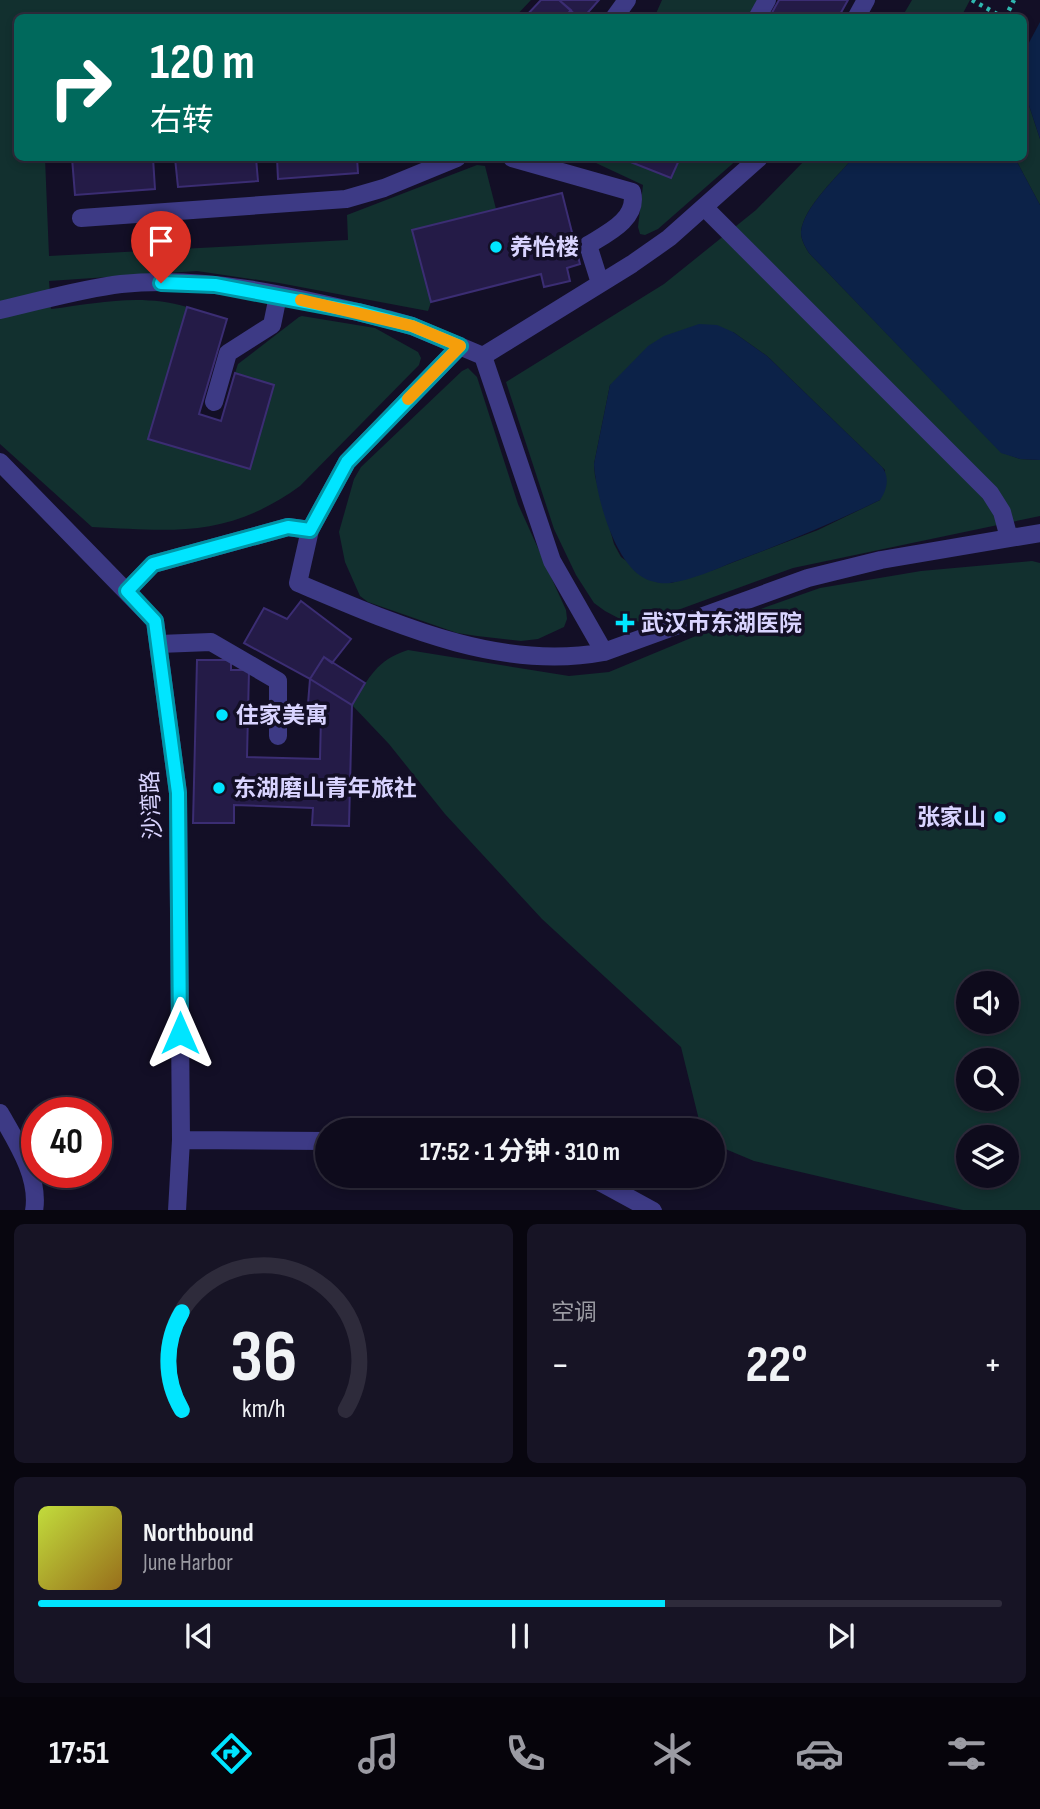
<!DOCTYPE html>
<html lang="zh">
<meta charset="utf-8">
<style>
:root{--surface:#0e0b1c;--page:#171425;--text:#f1f3f6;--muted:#9b9ba3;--line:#2e2b3b;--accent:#00e5ff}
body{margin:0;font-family:"Sofia Sans Condensed","Noto Sans SC",sans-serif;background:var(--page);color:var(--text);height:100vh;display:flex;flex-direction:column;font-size:26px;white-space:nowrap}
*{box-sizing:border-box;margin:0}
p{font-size:23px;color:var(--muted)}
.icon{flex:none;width:38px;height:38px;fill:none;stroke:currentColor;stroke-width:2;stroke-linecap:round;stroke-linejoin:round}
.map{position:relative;height:1210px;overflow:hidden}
.side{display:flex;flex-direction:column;gap:14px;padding:14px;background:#08060f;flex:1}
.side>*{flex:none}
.top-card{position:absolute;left:14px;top:14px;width:1013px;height:147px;border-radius:10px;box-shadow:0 4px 10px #0003,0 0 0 2px var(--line);background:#00695c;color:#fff;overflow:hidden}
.buttons{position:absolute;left:956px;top:971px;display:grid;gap:14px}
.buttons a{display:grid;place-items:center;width:63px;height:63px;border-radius:50%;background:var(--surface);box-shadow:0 4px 10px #0003,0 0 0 2px var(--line);font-size:35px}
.speed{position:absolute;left:21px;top:1097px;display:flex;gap:14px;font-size:35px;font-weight:700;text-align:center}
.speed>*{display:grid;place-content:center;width:91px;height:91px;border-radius:50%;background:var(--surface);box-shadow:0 4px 10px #0003,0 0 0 2px var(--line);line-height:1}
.speed .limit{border:10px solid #d22;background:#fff;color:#111}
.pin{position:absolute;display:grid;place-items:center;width:60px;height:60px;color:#fff;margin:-72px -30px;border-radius:50% 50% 50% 0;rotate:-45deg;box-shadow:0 0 7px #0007}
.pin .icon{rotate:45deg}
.me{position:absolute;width:77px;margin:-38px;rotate:0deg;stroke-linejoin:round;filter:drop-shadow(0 0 5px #0008)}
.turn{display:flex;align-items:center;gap:24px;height:147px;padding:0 21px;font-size:32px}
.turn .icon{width:91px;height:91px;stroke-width:2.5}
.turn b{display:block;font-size:49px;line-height:60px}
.big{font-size:52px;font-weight:700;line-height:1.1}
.side .card{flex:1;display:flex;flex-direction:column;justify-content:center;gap:10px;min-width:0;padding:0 24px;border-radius:10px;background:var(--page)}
.side .dial{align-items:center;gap:0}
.dial svg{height:182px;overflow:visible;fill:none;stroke:var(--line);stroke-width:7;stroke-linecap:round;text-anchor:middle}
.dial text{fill:var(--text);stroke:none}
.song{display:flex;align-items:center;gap:21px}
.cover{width:84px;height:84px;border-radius:10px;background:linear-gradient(135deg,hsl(70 70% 55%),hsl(40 70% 35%))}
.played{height:7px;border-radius:4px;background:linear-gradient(90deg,var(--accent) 65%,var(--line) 65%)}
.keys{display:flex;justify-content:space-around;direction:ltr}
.heat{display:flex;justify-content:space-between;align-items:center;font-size:38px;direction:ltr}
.side .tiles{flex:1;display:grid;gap:14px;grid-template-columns:1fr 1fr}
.card:last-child{grid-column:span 2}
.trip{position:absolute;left:315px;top:1118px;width:410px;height:70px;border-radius:35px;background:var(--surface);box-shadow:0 4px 10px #0003,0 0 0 2px var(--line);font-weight:700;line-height:70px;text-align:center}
.dock{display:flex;height:112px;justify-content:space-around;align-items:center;background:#06040b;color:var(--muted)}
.dock .icon{width:49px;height:49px}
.dock .current{color:var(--accent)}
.dock b{font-size:32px;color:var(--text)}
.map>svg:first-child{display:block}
.green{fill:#12302f;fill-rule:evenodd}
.water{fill:#0c2248}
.building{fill:#241b47;stroke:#3b2d73;stroke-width:2}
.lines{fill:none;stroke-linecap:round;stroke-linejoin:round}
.path{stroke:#2fb8b0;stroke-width:4.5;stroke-dasharray:3.5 5;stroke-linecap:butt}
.minor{stroke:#3d3a85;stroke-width:18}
.route-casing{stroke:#0095a6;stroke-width:18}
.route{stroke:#00e5ff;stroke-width:12}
.slow{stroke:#f59e0b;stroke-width:12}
.poi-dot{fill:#00e5ff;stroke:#130f26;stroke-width:2.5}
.labels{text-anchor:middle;stroke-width:7;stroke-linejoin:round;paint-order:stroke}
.poi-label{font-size:23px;font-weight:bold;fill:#d9d4ff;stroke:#130f26;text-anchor:start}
.street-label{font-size:23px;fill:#d9d4ff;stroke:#130f26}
</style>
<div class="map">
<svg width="1040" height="1211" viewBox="0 0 1040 1211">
<rect width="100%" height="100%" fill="#130f26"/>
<path class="green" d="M0 0H531L514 18H18V158H45L49 256 348 240 347 215 477 165 485 166 496 209 412 230 431 302 428 311 279 283 197 271 49 281 51 309C97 303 141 293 187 307L148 439 250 468 274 385 235 373 238 364 299 317 302 316 375 328 418 352 421 358 419 365 300 486C228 538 176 531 92 527L0 444Z
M662 0H759L749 17 654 18Z
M912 0H970L961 17H902Z
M1024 90 1040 139V205L1015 158H1024Z
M588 158H739L658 229 645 235 640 234 638 227 643 185 596 163Z
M807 158H853C838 176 803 208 801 232 801 240 805 246 809 253L1001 452 1020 459 1040 460V516L793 568 645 622 622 620 605 611 594 603 576 575 554 529 506 382 664 284 756 210ZM733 332 767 356 885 470 880 500 818 530 713 570 671 583 656 582 621 557 614 544 595 476 594 464 610 385Z
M468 368 477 377 518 504 566 610 567 619 564 627 538 639 521 641 477 636 457 633 368 602 360 596 345 562 339 532 354 479 361 467 462 371Z
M1032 561 1040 563V1210H963L754 1161 723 1148 712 1139V1130H704L699 1120 681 1047 542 919 445 814 389 744 352 705C369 678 376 660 408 650L569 676 609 672 766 607 820 588 921 571ZM968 984H1006V1022H968ZM968 1060H1006V1099H968ZM968 1138H1006V1176H968Z"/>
<path class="water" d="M1040 22V139L1024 90V52Z
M853 158H1015L1040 205V460L1020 459 1001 453 809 253C805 246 801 240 801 232 803 208 838 176 853 158Z
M699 324 717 325 733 332 767 356 882 467C890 477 887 490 880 500 833 523 785 543 736 561 716 569 692 580 670 583 662 584 651 582 644 578 614 562 596 496 594 464L610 385 648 346 664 336Z"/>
<path class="building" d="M541 0H559L571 10 564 18H524Z
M559 0H599L583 18H579Z
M779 0H848L838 18H769Z
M72 158H153L155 189 75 195Z
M175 158H256L258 181 178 187Z
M277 158H357L358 173 278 179Z
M630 158H680L671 178 628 161Z
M562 193 580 264 567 268 570 281 544 287 541 274 431 302 412 230Z
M187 307 227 319 199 414 221 421 235 373 274 385 250 469 148 439Z
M301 601 351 639 332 663 324 657 310 679 244 643 264 608 287 619Z
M324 657 365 683 352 705 310 679Z
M197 660H231V670H249L247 757 320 759 321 717 307 716 310 679 352 705 349 826 312 825 313 808 234 805V823H193Z"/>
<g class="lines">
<path class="path" d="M972 0 1004 18
M1005 18 1014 0"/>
<path class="minor" d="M614 18 627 0
M757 18 767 0
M856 18 866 0
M512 158 632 192C639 219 606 234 588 245L600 283
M705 208 990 493 1002 512 1009 538
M81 218 346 199 384 188 457 158
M0 310C40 301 80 289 121 284 210 275 301 298 387 319L412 326 483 356 552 561 604 652
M460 346 347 462 310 530 298 583C393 623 499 672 604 652L808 578 881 560 1040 533
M483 356 632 264 669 238 759 158
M214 402 228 353 272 325 278 296
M0 462 155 621 178 793 181 1140 177 1211
M127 591 153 564 288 527 310 530
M159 644 211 642 278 681V736
M0 1113C16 1141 40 1177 34 1211
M181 1140 327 1141
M589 1176 653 1211"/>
</g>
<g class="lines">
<defs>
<path id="route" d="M161 283 215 285 358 312 412 326 460 346 347 462 310 530 288 527 153 564 127 591 155 621 178 793 180 1033"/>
</defs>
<use href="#route" class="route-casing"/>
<use href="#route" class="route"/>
<path class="slow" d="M301 300 412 326 460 346 408 399"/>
</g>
<g class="poi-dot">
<circle cx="496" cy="247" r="7"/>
<path d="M621.5 612.5h7v7h7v7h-7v7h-7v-7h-7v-7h7z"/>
<circle cx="222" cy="715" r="7"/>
<circle cx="219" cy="788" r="7"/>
<circle cx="1000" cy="817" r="7"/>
</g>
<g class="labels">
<g class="poi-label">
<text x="510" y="255">养怡楼</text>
<text x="641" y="631">武汉市东湖医院</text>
<text x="236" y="723">住家美寓</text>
<text x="233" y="796">东湖磨山青年旅社</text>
<text x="986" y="825" text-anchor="end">张家山</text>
</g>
<g class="street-label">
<text transform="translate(151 805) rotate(-93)" y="8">沙湾路</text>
</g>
</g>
</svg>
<div class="buttons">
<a><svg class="icon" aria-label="sound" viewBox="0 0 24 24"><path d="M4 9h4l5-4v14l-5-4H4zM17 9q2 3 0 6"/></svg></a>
<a><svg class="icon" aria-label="search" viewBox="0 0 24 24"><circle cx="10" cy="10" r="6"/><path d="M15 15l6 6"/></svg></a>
<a><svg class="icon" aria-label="layers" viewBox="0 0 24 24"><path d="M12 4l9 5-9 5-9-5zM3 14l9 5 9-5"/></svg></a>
</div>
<div class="speed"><div class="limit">40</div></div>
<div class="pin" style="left:161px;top:283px;background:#d93025"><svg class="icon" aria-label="arrive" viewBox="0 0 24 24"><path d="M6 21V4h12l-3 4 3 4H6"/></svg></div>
<svg class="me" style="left:180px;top:1033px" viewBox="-20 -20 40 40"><path d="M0-17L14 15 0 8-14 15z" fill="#00e5ff" stroke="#fff" stroke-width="4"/></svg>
<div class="trip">17:52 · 1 分钟 · 310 m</div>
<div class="top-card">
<div class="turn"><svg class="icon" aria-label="right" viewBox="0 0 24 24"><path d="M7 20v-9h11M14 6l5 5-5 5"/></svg><div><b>120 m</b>右转</div></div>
</div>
</div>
<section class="side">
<div class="tiles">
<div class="card dial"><svg viewBox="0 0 100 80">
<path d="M14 69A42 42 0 1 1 86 69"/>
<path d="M14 69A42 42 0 0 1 14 26" stroke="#00e5ff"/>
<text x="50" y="56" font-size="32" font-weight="700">36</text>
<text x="50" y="72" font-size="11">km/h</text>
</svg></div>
<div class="card"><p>空调</p>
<div class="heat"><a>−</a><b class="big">22°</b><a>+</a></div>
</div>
<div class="card">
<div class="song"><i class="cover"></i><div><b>Northbound</b><p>June Harbor</p></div></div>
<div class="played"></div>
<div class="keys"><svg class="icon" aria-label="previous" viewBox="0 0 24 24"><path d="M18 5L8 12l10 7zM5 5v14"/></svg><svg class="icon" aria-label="pause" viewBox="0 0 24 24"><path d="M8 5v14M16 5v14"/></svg><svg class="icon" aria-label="next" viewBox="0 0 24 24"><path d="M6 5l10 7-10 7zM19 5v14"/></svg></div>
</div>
</div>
</section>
<nav class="dock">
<b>17:51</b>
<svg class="icon current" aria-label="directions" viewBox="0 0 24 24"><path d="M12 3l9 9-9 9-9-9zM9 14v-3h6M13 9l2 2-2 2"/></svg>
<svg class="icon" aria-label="music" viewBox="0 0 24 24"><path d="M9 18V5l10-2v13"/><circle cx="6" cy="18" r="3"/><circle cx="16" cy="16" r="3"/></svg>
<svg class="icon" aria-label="phone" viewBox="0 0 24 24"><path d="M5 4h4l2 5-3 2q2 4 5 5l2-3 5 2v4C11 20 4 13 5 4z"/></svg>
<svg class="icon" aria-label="climate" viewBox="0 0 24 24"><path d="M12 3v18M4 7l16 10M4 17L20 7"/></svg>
<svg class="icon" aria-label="car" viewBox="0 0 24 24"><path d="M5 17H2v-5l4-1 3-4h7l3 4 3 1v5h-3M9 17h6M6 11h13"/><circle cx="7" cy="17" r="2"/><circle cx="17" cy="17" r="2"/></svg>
<svg class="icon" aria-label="filters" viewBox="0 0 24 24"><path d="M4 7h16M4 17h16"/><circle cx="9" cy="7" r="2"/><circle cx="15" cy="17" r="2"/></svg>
</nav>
